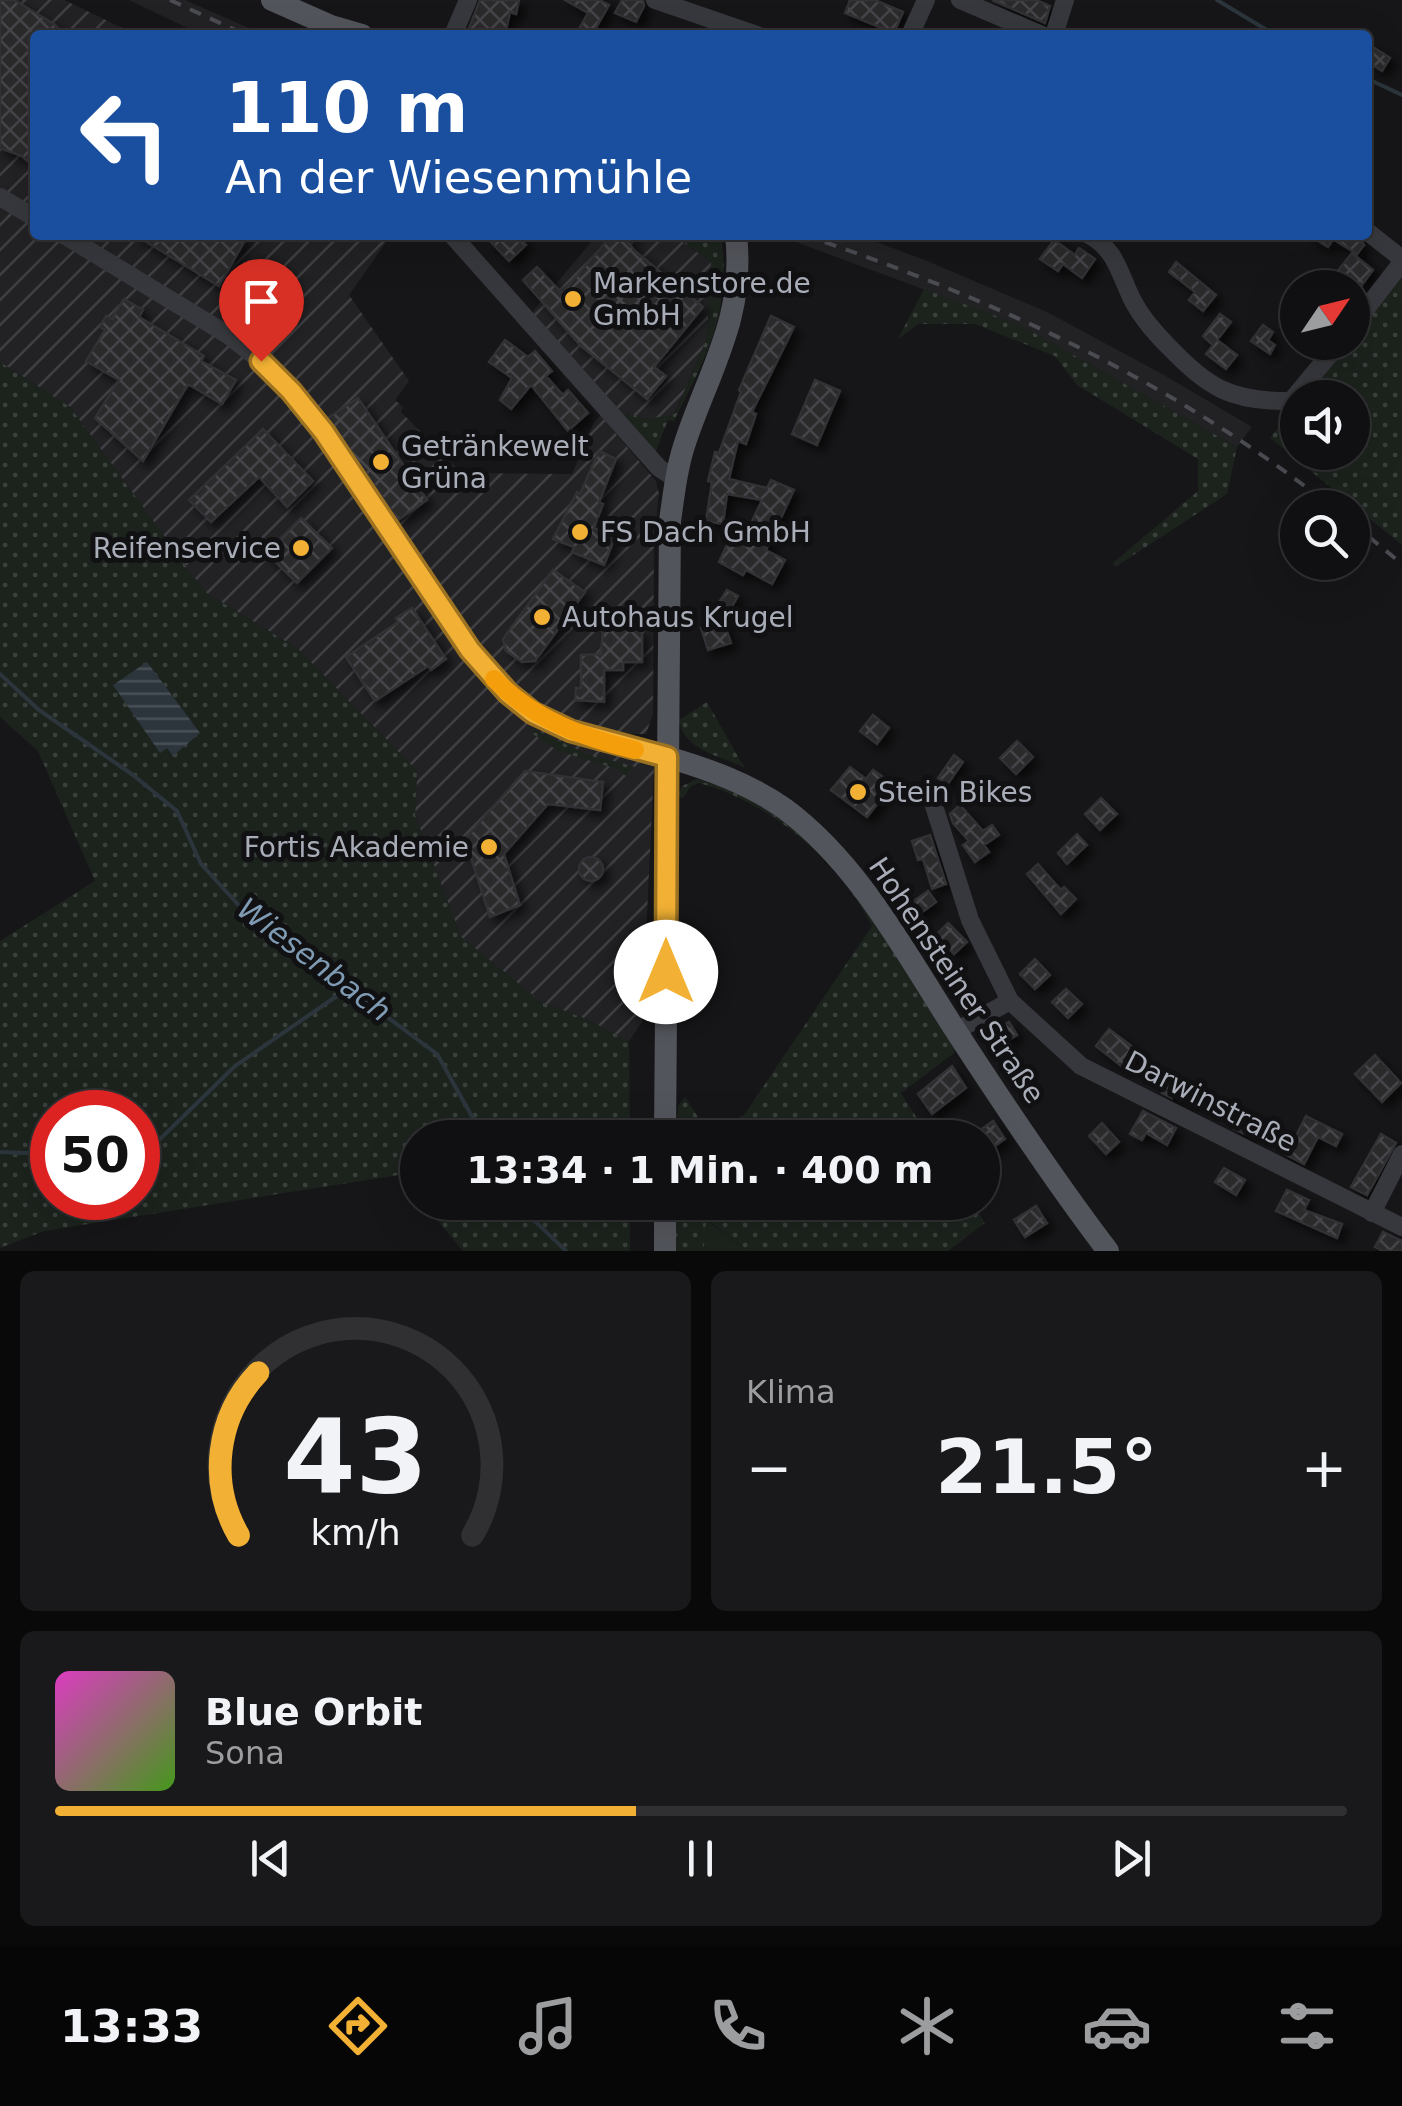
<!DOCTYPE html>
<html lang="de">
<meta charset="utf-8">
<style>
:root{--surface:#101012;--page:#19191b;--text:#f1f3f6;--muted:#9c9d9f;--line:#303032;--accent:#f2b134}
body{margin:0;font-family:"DejaVu Sans",sans-serif;background:var(--page);color:var(--text);height:100vh;display:flex;flex-direction:column;font-size:38px;white-space:nowrap}
*{box-sizing:border-box;margin:0}
p{font-size:32px;color:var(--muted)}
.icon{flex:none;width:55px;height:55px;fill:none;stroke:currentColor;stroke-width:2;stroke-linecap:round;stroke-linejoin:round}
.map{position:relative;height:1251px;overflow:hidden}
.details{display:flex;flex-direction:column;gap:20px;padding:20px;background:#09090a;flex:1}
.details>*{flex:none}
.guide{position:absolute;left:30px;top:30px;width:1342px;height:210px;border-radius:10px;box-shadow:0 10px 40px #0002,0 0 0 2px var(--line);background:#1a4fa0;color:#fff;overflow:hidden}
.needle{width:65px;rotate:55deg}
.buttons{position:absolute;left:1280px;top:270px;display:grid;gap:20px}
.buttons a{display:grid;place-items:center;width:90px;height:90px;border-radius:50%;background:var(--surface);box-shadow:0 10px 40px #0002,0 0 0 2px var(--line);font-size:50px}
.speed{position:absolute;left:30px;top:1090px;display:flex;gap:20px;font-size:50px;font-weight:700;text-align:center}
.speed>*{display:grid;place-content:center;width:130px;height:130px;border-radius:50%;background:var(--surface);box-shadow:0 10px 40px #0002,0 0 0 2px var(--line);line-height:1}
.speed .limit{border:15px solid #d22;background:#fff;color:#111}
.pin{position:absolute;display:grid;place-items:center;width:85px;height:85px;color:#fff;margin:-102px -42px;border-radius:50% 50% 50% 0;rotate:-45deg;box-shadow:0 0 10px #0007}
.pin .icon{rotate:45deg}
.me{position:absolute;width:110px;margin:-55px;rotate:0deg;stroke-linejoin:round;filter:drop-shadow(0 0 8px #0008)}
.turn{display:flex;align-items:center;gap:35px;height:210px;padding:0 30px;font-size:45px}
.turn .icon{width:130px;height:130px;stroke-width:2.5}
.turn b{display:block;font-size:70px;line-height:85px}
.big{font-size:75px;font-weight:600;line-height:1.1}
.details .widget{flex:1;display:flex;flex-direction:column;justify-content:center;gap:15px;min-width:0;padding:0 35px;border-radius:15px;background:var(--page)}
.details .dial{align-items:center;gap:0}
.dial svg{height:260px;overflow:visible;fill:none;stroke:var(--line);stroke-width:7;stroke-linecap:round;text-anchor:middle}
.dial text{fill:var(--text);stroke:none}
.song{display:flex;align-items:center;gap:30px}
.cover{width:120px;height:120px;border-radius:15px;background:linear-gradient(135deg,hsl(310 70% 55%),hsl(100 70% 35%))}
.played{height:10px;border-radius:5px;background:linear-gradient(90deg,var(--accent) 45%,var(--line) 45%)}
.keys{display:flex;justify-content:space-around;direction:ltr}
.heat{display:flex;justify-content:space-between;align-items:center;font-size:55px;direction:ltr}
.details .tiles{flex:1;display:grid;gap:20px;grid-template-columns:1fr 1fr}
.widget:last-child{grid-column:span 2}
.trip{position:absolute;left:400px;top:1120px;width:600px;height:100px;border-radius:50px;background:var(--surface);box-shadow:0 10px 40px #0002,0 0 0 2px var(--line);font-weight:600;line-height:100px;text-align:center}
.dock{display:flex;height:160px;justify-content:space-around;align-items:center;background:#060607;color:var(--muted)}
.dock .icon{width:70px;height:70px}
.dock .current{color:var(--accent)}
.dock b{font-size:45px;color:var(--text)}
.map>svg:first-child{display:block}
.built{fill:#222225}
.industrial{fill:url(#industrial-furrows)}
.grass{fill:url(#grass-dots);fill-rule:evenodd}
.garden{fill:#1c231d}
.water{fill:url(#water-rules)}
.lines{fill:none;stroke-linecap:round;stroke-linejoin:round}
.stream{stroke:#2c353c;stroke-width:4}
.building{fill:url(#building-cross-hatch);stroke:#303034;stroke-width:2.5;filter:url(#shadow)}
.minor{stroke:#37383d;stroke-width:18}
.major{stroke:#53555c;stroke-width:22}
.rail{stroke:#4a4c52;stroke-width:4;stroke-dasharray:12 10;stroke-linecap:butt}
.route-casing{stroke:#9d7322;stroke-width:25}
.route{stroke:#f2b134;stroke-width:18}
.slow{stroke:#f59e0b;stroke-width:18}
.poi-dot{fill:#f2b134;stroke:#111113;stroke-width:4}
.labels{text-anchor:middle;stroke-width:10;stroke-linejoin:round;paint-order:stroke}
.poi-label{font-size:28px;fill:#a8adb8;stroke:#111113;text-anchor:start}
.street-label{font-size:28px;fill:#a8adb8;stroke:#111113}
.water-label{font-size:30px;font-style:italic;fill:#7f9bb3;stroke:#111113}
</style>
<div class="map">
<svg width="1402" height="1251" viewBox="0 0 1402 1251">
<defs>
<pattern id="industrial-furrows" width="10" height="10" patternUnits="userSpaceOnUse" patternTransform="scale(2.5)"><rect width="10" height="10" fill="#222225"/><path d="M-1 1l2-2M0 10L10 0M9 11l2-2" fill="none" stroke="#3f3f43"/></pattern>
<pattern id="grass-dots" width="8" height="8" patternUnits="userSpaceOnUse" patternTransform="scale(2.5)"><rect width="8" height="8" fill="#1c231d"/><path d="M2 2h.1M6 6h.1" fill="none" stroke="#3a403c" stroke-width="1.8" stroke-linecap="round"/></pattern>
<pattern id="water-rules" width="6" height="5" patternUnits="userSpaceOnUse" patternTransform="scale(2.5)"><rect width="6" height="5" fill="#2c353c"/><path d="M0 2.5h6" fill="none" stroke="#485056"/></pattern>
<pattern id="building-cross-hatch" width="8" height="8" patternUnits="userSpaceOnUse" patternTransform="scale(2.5)"><rect width="8" height="8" fill="#29292c"/><path d="M0 0l8 8M0 8l8-8" fill="none" stroke="#454548"/></pattern>
<filter id="shadow"><feDropShadow dx="6" dy="6" stdDeviation="5" flood-color="#0009"/></filter>
</defs>
<rect width="100%" height="100%" fill="#161618"/>
<path class="built" d="M129 0H185L265 35H202Z
M777 235H858L925 260 1047 312 1164 375 1252 427 1237 447 1020 325Z"/>
<path class="industrial" d="M0 0H64L137 35H35V235H391L349 295 409 381 395 400 403 407 401 412 462 473 572 474 594 422 601 415 521 326 597 235H673L711 262 707 338 674 415 649 419 627 414 611 428 656 481 659 494 654 538 653 714 646 734H625L654 766 642 1022 629 1041 586 1019 541 1002 461 937 415 815 417 771 298 649 205 592 70 407 0 362Z"/>
<path class="grass" d="M673 235H721C732 311 707 355 674 421L668 420 655 453 624 417 627 414 649 419 675 414 707 338 711 262Z
M1402 272V545L1270 438 1297 403 1298 452H1352V398L1302 397 1346 343 1352 342 1353 334Z
M924 289 1020 325 1237 447 1227 494 1115 567 1113 563 1198 491V459L1077 385 1055 356 975 324H918L898 339Z
M0 362 70 407 205 592 298 649 417 771 415 815 461 937 541 1002 586 1019 629 1041 630 1137 418 1138 417 1196 399 1175 44 1231 0 1248V941L95 881 38 751 0 717ZM52 1112H138V1198H52Z
M707 702 744 767C719 756 684 750 679 720Z
M533 729 585 753 635 767 626 776 617 769 558 751 533 734Z
M697 779C826 815 888 941 956 1046L954 1053 901 1093 929 1137 677 1138 678 1106 685 1097 700 1120 722 1126 744 1115 872 926C839 860 770 802 699 783L691 786 682 799 678 794 682 786Z
M423 1203H630V1251H463Z
M676 1203H972L985 1223 948 1251H748L707 1220 704 1251H675Z"/>
<path class="garden" d="M706 1220 748 1251H704Z"/>
<path class="water" d="M147 662 200 733 173 756 167 748 160 753 113 685Z"/>
<g class="lines">
<path class="stream" d="M1217 0 1275 35
M1368 79 1402 95
M0 674 39 710 133 775 177 811 201 864 244 911 437 1054 484 1138
M138 1146 155 1144 235 1066 350 987
M0 1152 52 1154
M515 1202 566 1251"/>
</g>
<path class="building" d="M0 0H14L54 24 65 35H35V168L22 156 0 148Z
M480 0H519L516 14 510 12 505 35 468 31Z
M565 0H599L609 5 592 35 579 29 588 13Z
M622 0H643L644 6 636 22 615 13Z
M850 0H875L903 12 894 33 845 13Z
M992 0H1036L1050 6 1045 23Z
M1368 44 1390 58 1382 71 1368 62Z
M135 235H248L219 286Z
M497 235H517L526 245 509 261 490 241Z
M612 235H634L628 242 635 251 703 307 654 367 666 376 647 399 580 345 523 280 537 267 562 293Z
M1309 235H1356L1364 245 1357 254 1333 239 1328 247Z
M1054 240 1075 255 1079 248 1095 259 1082 278 1063 264 1058 271 1040 259Z
M1352 253 1373 270 1359 289 1337 272Z
M1176 262 1216 295 1203 311 1189 300 1195 292 1169 272Z
M124 299 143 310 139 317 204 356 201 361 236 380 222 404 188 384 143 461 95 418 119 380 86 361 105 330 100 327 106 316 112 319Z
M1220 314 1231 322 1217 340 1237 355 1226 369 1206 354 1213 345 1203 336Z
M771 316 794 327 752 412 756 414 746 444 738 441 729 479 767 488 771 480 794 490 766 550 785 560 772 584 746 570 743 575 719 562 733 532 744 538 762 500 727 494 723 524 706 521 712 482 708 481 715 452 719 453 741 392 739 390Z
M1263 325 1273 332 1268 340 1275 345 1270 354 1251 341Z
M505 340 528 357 535 351 552 371 546 376 563 395 568 390 588 413 568 431 531 385 511 409 500 400 512 378 489 362Z
M815 380 840 391 817 445 792 434Z
M358 398 427 500 398 520 328 418Z
M263 429 313 481 287 507 259 477 211 522 189 500Z
M599 451 616 459 599 502 603 504 594 528 615 537 604 565 572 552 574 547 553 539 577 492 580 494Z
M301 518 332 548 297 583 266 553Z
M553 570 585 592 535 661 522 662 506 651 503 639Z
M727 590 738 596 724 620 712 613Z
M412 608 446 659 431 670 428 666 375 701 346 657 398 622 396 618Z
M723 620 731 643 708 650 701 628Z
M603 630H642V662H623V670H604V702L575 700 576 688H581V655L601 654Z
M873 715 889 728 877 744 860 731Z
M1017 741 1033 757 1016 774 1000 758Z
M954 755 963 762 947 785 938 778Z
M850 767 866 779 873 770 893 784 867 817 831 790Z
M525 771 603 782 600 810 548 804 504 854 520 905 490 917 465 839Z
M1101 798 1117 814 1100 830 1085 814Z
M960 805 983 831 992 825 999 835 984 845 989 852 975 862 963 845 969 841 953 823 950 814Z
M1077 834 1087 845 1067 864 1058 853Z
M930 835 946 884 932 889 923 859 918 860 912 841Z
M579 869a12 12 0 1 1 24 0a12 12 0 1 1-24 0Z
M1038 864 1061 890 1064 887 1076 899 1061 914 1027 874Z
M928 891 936 902 906 924 898 912Z
M948 923 967 942 954 954 936 935Z
M1035 959 1050 975 1035 989 1020 974Z
M1066 989 1082 1004 1068 1018 1052 1002Z
M1009 1022 1017 1035 998 1046 990 1033Z
M1109 1029 1138 1051 1125 1069 1096 1046Z
M1375 1055 1401 1083 1382 1102 1355 1074Z
M952 1066 966 1088 932 1114 918 1094Z
M1181 1081 1200 1092 1193 1105 1174 1094 1172 1098 1162 1093 1167 1084 1176 1089Z
M1143 1111 1176 1128 1167 1145 1146 1133 1142 1140 1130 1134Z
M1243 1111 1258 1117 1250 1136 1234 1129Z
M1306 1116 1342 1134 1336 1146 1318 1137 1304 1164 1281 1152 1289 1137 1294 1140Z
M993 1121 1005 1139 982 1155V1138H969Z
M1102 1123 1119 1142 1106 1154 1089 1136Z
M1381 1134 1396 1143 1367 1195 1351 1187Z
M1224 1168 1245 1180 1236 1195 1215 1182Z
M1287 1190 1309 1200 1304 1210 1342 1224 1337 1238 1276 1211Z
M1036 1206 1047 1223 1025 1237 1014 1220Z
M1383 1232 1402 1241V1251H1383L1375 1247Z"/>
<g class="lines">
<path class="minor" d="M655 0 757 35
M960 0 1042 35
M453 35 468 0
M910 35 926 0
M1054 35 1065 0
M0 197 35 218
M1368 232 1402 259
M64 235 228 335 270 368 324 433 470 650 508 693 533 713 571 731 667 757
M452 235 659 468 676 479
M1089 235C1116 250 1119 272 1131 297 1140 316 1154 332 1169 347 1209 388 1231 402 1291 401L1340 342
M1352 327 1402 262
M929 790 970 920 1010 1001 1081 1066 1402 1227
M956 1031 1010 1001
M1372 1213 1402 1154"/>
<path class="major" d="M272 0 331 26 362 35
M667 757C708 769 750 784 785 809 858 863 904 950 952 1025 1002 1102 1053 1179 1108 1251
M665 1138 670 521C674 493 677 464 687 437 712 365 745 315 736 235
M665 1251V1202"/>
<path class="rail" d="M170 0 246 35
M804 235C994 299 1175 382 1333 508
M1352 523 1402 564"/>
</g>
<g class="lines">
<defs>
<path id="route" d="M261 361 291 391 324 432 470 650 508 693 533 713 571 731 667 757 666 972"/>
</defs>
<use href="#route" class="route-casing"/>
<use href="#route" class="route"/>
<path class="slow" d="M494 679C534 719 581 737 635 750"/>
</g>
<g class="poi-dot">
<circle cx="573" cy="299" r="10"/>
<circle cx="381" cy="462" r="10"/>
<circle cx="580" cy="532" r="10"/>
<circle cx="301" cy="548" r="10"/>
<circle cx="542" cy="617" r="10"/>
<circle cx="858" cy="792" r="10"/>
<circle cx="489" cy="847" r="10"/>
</g>
<g class="labels">
<g class="poi-label">
<text x="593" y="293">Markenstore.de<tspan x="593" dy="32">GmbH</tspan></text>
<text x="401" y="456">Getränkewelt<tspan x="401" dy="32">Grüna</tspan></text>
<text x="600" y="542">FS Dach GmbH</text>
<text x="281" y="558" text-anchor="end">Reifenservice</text>
<text x="562" y="627">Autohaus Krugel</text>
<text x="878" y="802">Stein Bikes</text>
<text x="469" y="857" text-anchor="end">Fortis Akademie</text>
</g>
<g class="street-label">
<text transform="translate(957 980) rotate(56)" y="10">Hohensteiner Straße</text>
<text transform="translate(1211 1101) rotate(27)" y="10">Darwinstraße</text>
</g>
<g class="water-label">
<text transform="translate(314 960) rotate(37)" y="10">Wiesenbach</text>
</g>
</g>
</svg>
<div class="buttons">
<a><svg class="needle" viewBox="-14 -14 28 28"><path d="M0-13l5 13h-10z" fill="#e53935"/><path d="M0 13l5-13h-10z" fill="#9c9d9f"/></svg></a>
<a><svg class="icon" aria-label="sound" viewBox="0 0 24 24"><path d="M4 9h4l5-4v14l-5-4H4zM17 9q2 3 0 6"/></svg></a>
<a><svg class="icon" aria-label="search" viewBox="0 0 24 24"><circle cx="10" cy="10" r="6"/><path d="M15 15l6 6"/></svg></a>
</div>
<div class="speed"><div class="limit">50</div></div>
<div class="pin" style="left:261px;top:361px;background:#d93025"><svg class="icon" aria-label="arrive" viewBox="0 0 24 24"><path d="M6 21V4h12l-3 4 3 4H6"/></svg></div>
<svg class="me" style="left:666px;top:972px" viewBox="-20 -20 40 40"><circle r="19" fill="#fff"/><path d="M0-13L10 11 0 6-10 11z" fill="#f2b134"/></svg>
<div class="trip">13:34 · 1 Min. · 400 m</div>
<div class="guide">
<div class="turn"><svg class="icon" aria-label="left" viewBox="0 0 24 24"><path d="M17 20v-9H6M10 6l-5 5 5 5"/></svg><div><b>110 m</b>An der Wiesenmühle</div></div>
</div>
</div>
<section class="details">
<div class="tiles">
<div class="widget dial"><svg viewBox="0 0 100 80">
<path d="M14 69A42 42 0 1 1 86 69"/>
<path d="M14 69A42 42 0 0 1 20 19" stroke="#f2b134"/>
<text x="50" y="56" font-size="32" font-weight="700">43</text>
<text x="50" y="72" font-size="11">km/h</text>
</svg></div>
<div class="widget"><p>Klima</p>
<div class="heat"><a>−</a><b class="big">21.5°</b><a>+</a></div>
</div>
<div class="widget">
<div class="song"><i class="cover"></i><div><b>Blue Orbit</b><p>Sona</p></div></div>
<div class="played"></div>
<div class="keys"><svg class="icon" aria-label="previous" viewBox="0 0 24 24"><path d="M18 5L8 12l10 7zM5 5v14"/></svg><svg class="icon" aria-label="pause" viewBox="0 0 24 24"><path d="M8 5v14M16 5v14"/></svg><svg class="icon" aria-label="next" viewBox="0 0 24 24"><path d="M6 5l10 7-10 7zM19 5v14"/></svg></div>
</div>
</div>
</section>
<nav class="dock">
<b>13:33</b>
<svg class="icon current" aria-label="directions" viewBox="0 0 24 24"><path d="M12 3l9 9-9 9-9-9zM9 14v-3h6M13 9l2 2-2 2"/></svg>
<svg class="icon" aria-label="music" viewBox="0 0 24 24"><path d="M9 18V5l10-2v13"/><circle cx="6" cy="18" r="3"/><circle cx="16" cy="16" r="3"/></svg>
<svg class="icon" aria-label="phone" viewBox="0 0 24 24"><path d="M5 4h4l2 5-3 2q2 4 5 5l2-3 5 2v4C11 20 4 13 5 4z"/></svg>
<svg class="icon" aria-label="climate" viewBox="0 0 24 24"><path d="M12 3v18M4 7l16 10M4 17L20 7"/></svg>
<svg class="icon" aria-label="car" viewBox="0 0 24 24"><path d="M5 17H2v-5l4-1 3-4h7l3 4 3 1v5h-3M9 17h6M6 11h13"/><circle cx="7" cy="17" r="2"/><circle cx="17" cy="17" r="2"/></svg>
<svg class="icon" aria-label="filters" viewBox="0 0 24 24"><path d="M4 7h16M4 17h16"/><circle cx="9" cy="7" r="2"/><circle cx="15" cy="17" r="2"/></svg>
</nav>
